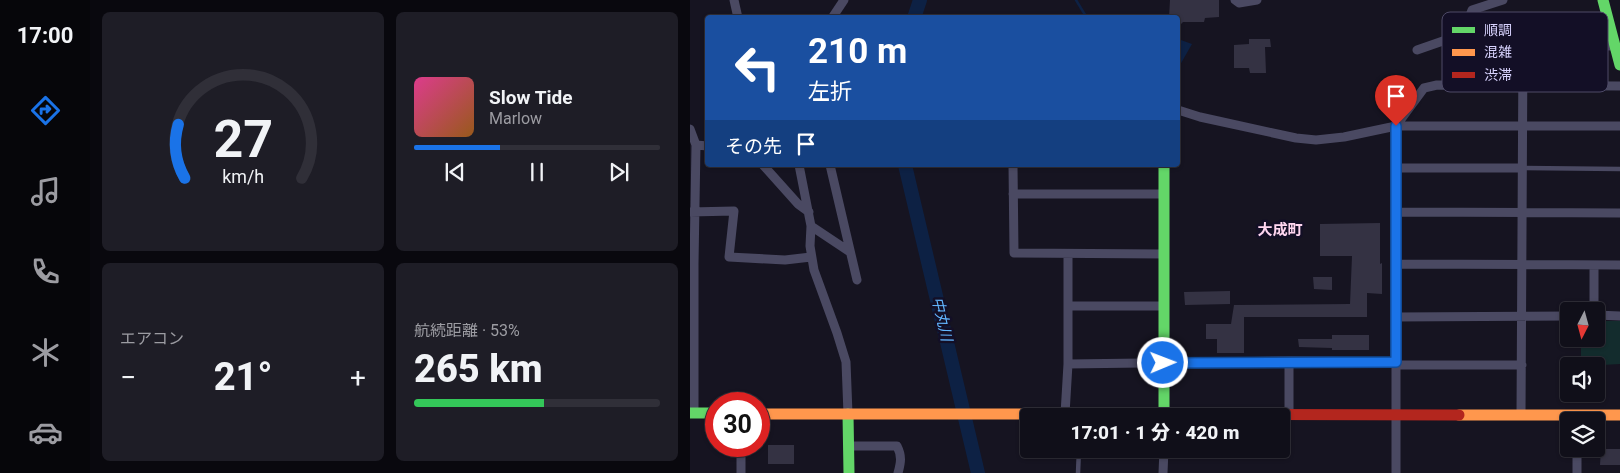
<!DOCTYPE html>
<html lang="ja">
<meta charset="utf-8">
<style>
:root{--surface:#100f19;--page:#1e1d26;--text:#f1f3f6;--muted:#9c9ca2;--line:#302f38;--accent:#1a73e8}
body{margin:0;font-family:Roboto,"Noto Sans JP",sans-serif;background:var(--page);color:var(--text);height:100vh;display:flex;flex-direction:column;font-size:19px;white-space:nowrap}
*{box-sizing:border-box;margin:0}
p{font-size:16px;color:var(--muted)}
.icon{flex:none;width:28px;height:28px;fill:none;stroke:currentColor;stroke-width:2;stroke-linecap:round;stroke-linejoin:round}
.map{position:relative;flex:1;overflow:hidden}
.panel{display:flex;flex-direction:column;gap:12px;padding:12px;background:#09080e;width:600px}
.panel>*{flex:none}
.guide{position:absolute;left:15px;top:15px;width:475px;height:152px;border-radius:5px;box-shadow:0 1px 4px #0004,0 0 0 1px var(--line);background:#1a4fa0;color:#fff;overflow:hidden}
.needle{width:32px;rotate:186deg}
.buttons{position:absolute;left:870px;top:302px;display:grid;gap:10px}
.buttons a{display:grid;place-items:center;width:45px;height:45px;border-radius:5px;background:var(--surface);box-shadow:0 1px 4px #0004,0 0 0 1px var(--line);font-size:25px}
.speed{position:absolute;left:15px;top:392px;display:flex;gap:10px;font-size:25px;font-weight:700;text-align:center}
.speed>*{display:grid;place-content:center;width:65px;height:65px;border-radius:50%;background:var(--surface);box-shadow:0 1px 4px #0004,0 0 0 1px var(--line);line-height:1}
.speed .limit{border:8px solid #d22;background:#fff;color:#111}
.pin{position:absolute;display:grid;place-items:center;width:42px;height:42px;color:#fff;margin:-51px -21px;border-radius:50% 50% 50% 0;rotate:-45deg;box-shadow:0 0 5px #0007}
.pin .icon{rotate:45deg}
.me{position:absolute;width:55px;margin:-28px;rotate:89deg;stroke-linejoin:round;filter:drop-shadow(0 0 4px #0008)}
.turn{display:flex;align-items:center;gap:18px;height:105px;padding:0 20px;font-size:22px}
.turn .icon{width:65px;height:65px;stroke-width:2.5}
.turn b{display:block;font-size:35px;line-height:42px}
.then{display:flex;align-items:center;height:48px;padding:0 20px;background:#0003;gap:10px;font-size:19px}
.big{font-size:38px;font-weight:800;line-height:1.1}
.panel .widget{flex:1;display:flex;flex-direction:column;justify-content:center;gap:8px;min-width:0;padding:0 18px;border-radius:8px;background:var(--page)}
.panel .dial{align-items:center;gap:0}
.dial svg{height:130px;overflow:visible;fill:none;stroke:var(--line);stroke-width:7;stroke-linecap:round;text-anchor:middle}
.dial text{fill:var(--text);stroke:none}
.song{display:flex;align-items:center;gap:15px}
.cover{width:60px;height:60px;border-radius:8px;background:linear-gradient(135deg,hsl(330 70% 55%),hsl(30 70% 35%))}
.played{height:5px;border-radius:2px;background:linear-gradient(90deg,var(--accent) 35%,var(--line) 35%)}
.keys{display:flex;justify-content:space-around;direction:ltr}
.heat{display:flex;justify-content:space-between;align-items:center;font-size:28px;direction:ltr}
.charge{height:8px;border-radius:4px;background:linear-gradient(90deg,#34c759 53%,var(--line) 0)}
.panel .tiles{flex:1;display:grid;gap:12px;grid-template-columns:repeat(2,1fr)}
.trip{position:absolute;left:330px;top:408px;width:270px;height:50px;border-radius:5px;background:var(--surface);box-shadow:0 1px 4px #0004,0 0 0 1px var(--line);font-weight:800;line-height:50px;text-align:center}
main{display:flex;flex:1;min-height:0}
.tab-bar{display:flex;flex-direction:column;width:90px;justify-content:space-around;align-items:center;background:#06060a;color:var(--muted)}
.tab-bar .icon{width:35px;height:35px}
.tab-bar .active{color:var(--accent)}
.tab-bar b{font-size:22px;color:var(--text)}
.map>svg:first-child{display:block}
.green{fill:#132c2d}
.water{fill:#0d2144}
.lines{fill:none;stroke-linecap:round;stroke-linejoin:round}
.stream{stroke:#0d2144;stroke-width:2.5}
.river{stroke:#0d2144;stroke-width:14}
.building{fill:#343243}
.lane{stroke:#4a4962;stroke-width:4.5}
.street{stroke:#4a4962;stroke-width:9}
.fast{stroke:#63d668;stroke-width:11}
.slow{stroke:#ff974d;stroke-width:11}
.jam{stroke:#b3261e;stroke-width:11}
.route-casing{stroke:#114b97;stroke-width:12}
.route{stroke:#1a73e8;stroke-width:9}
.labels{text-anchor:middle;stroke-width:5;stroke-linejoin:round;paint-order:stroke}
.neighbourhood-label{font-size:15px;font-weight:bold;fill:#ffd6f0;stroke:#130f26}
.water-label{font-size:15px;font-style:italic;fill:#62b6ff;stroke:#130f26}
.key{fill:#130f26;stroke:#4e4a67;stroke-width:1}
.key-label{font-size:14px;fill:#d9d4ff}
</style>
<main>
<nav class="tab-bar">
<b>17:00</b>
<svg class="icon active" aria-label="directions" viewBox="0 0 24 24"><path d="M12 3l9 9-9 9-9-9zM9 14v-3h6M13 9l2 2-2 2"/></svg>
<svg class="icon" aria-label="music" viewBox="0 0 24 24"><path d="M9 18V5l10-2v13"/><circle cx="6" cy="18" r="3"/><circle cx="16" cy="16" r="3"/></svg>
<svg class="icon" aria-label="phone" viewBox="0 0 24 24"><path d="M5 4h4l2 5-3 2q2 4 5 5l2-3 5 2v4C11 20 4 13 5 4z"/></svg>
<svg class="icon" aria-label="climate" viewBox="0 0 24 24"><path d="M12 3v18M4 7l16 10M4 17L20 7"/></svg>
<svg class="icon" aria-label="car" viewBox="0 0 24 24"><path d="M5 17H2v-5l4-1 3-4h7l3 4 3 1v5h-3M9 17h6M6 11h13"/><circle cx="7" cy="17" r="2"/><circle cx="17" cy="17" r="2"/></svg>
</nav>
<section class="panel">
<div class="tiles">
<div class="widget dial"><svg viewBox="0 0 100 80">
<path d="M14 69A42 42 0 1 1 86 69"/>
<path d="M14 69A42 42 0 0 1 10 36" stroke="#1a73e8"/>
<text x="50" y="56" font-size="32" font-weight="700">27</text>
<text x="50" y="72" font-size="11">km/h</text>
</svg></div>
<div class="widget">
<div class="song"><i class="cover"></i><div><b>Slow Tide</b><p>Marlow</p></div></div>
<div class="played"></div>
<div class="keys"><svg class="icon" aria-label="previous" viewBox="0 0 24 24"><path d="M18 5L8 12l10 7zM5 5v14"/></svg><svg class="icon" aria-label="pause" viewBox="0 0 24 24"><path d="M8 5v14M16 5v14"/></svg><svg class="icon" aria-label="next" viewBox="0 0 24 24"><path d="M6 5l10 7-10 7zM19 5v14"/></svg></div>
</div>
<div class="widget"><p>エアコン</p>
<div class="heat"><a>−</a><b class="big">21°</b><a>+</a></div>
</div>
<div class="widget"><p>航続距離 · 53%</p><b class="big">265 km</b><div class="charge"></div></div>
</div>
</section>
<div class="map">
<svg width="930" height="473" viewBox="0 0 930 473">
<rect width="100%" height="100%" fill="#161421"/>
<path class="green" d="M906 321H930V364L912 365V379H906V366H891V339H906Z"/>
<path class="water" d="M488 39 502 44 490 65 488 64Z"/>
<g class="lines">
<path class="stream" d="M386 0 397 18"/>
<path class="river" d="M224 18 230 0
M215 165 288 473"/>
</g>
<path class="building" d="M480 0H529V17L515 18 514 22H493L488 27V18H479Z
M559 39H580L581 47H575L576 73H560L559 68H544V45L559 44Z
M690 223V264L692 263V294L677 293V317H554V353H527V339H516V324H541L544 305 660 304 662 256H630V224Z
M623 277H642V290L624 289Z
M540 291V304L495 305 494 292Z
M642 335H679V350H642V348L609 347 608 339H642Z
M78 445H104V464H78Z
M911 449H930V465H910Z"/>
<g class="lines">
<path class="lane" d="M832 168 930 169
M388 473 389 449"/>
<path class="street" d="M44 0 48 18
M545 0 549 3 567 0
M142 18 154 0
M727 50 773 34 782 10 813 0
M488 110 510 117 606 138 626 140 654 137 706 126H930
M0 129 6 145 4 264V413
M6 145 18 146
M73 165 108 204 119 212
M109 165 121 226 120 246 124 270 147 333 156 362 158 414
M140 165 167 280
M323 165 324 253 474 254
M707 168H832
M323 194H474
M0 212 44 211 39 257 95 260 121 257
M706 212 930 213
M121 226 160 252
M706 264 930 265
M904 265V311
M379 306H474
M906 315 930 316
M706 317 879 316
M378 364 599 361 707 362
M706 365H832
M375 414 378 364V254
M599 414V361
M831 415 833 45 925 46
M51 446V473
M159 446H207C212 456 211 462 208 473
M473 473 474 449
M706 473V126L734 88 747 85 930 86
M887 473V449"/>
<path class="fast" d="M913 0 930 65
M474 165V414
M0 413H26
M158 414 159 473"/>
<path class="slow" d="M69 414H453
M769 415H930"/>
<path class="jam" d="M453 414 769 415"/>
</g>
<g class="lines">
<defs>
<path id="route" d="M473 363 706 362V126"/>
</defs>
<use href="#route" class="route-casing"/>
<use href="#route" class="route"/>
</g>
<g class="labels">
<g class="neighbourhood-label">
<text x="590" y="235">大成町</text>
</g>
<g class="water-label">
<text transform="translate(252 319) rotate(77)" y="5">中丸川</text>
</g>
</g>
<rect x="752" y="12" width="166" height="80" rx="8" class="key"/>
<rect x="762" y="27" width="23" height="6" fill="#63d668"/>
<rect x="762" y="49" width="23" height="7" fill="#ff974d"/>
<rect x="762" y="72" width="23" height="6" fill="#b3261e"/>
<g class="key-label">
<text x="794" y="35">順調</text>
<text x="794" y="57">混雑</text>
<text x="794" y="80">渋滞</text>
</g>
</svg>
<div class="buttons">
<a><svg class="needle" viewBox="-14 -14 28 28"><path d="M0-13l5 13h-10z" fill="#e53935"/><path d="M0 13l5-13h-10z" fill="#9c9ca2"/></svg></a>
<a><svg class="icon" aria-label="sound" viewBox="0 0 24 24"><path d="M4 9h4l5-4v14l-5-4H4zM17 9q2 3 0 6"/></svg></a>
<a><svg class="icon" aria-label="layers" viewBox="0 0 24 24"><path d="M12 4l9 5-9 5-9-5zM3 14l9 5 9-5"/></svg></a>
</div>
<div class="speed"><div class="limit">30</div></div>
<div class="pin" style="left:706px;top:126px;background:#d93025"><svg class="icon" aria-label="arrive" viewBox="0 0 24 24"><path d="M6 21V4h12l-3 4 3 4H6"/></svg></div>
<svg class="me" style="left:473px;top:363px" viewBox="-20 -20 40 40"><circle r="17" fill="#1a73e8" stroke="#fff" stroke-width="3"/><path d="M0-11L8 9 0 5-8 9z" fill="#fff"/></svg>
<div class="trip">17:01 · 1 分 · 420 m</div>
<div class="guide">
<div class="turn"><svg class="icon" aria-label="left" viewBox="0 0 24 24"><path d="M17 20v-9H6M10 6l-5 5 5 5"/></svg><div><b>210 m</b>左折</div></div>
<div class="then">その先<svg class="icon" aria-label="arrive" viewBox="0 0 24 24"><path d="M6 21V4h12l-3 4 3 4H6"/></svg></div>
</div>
</div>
</main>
